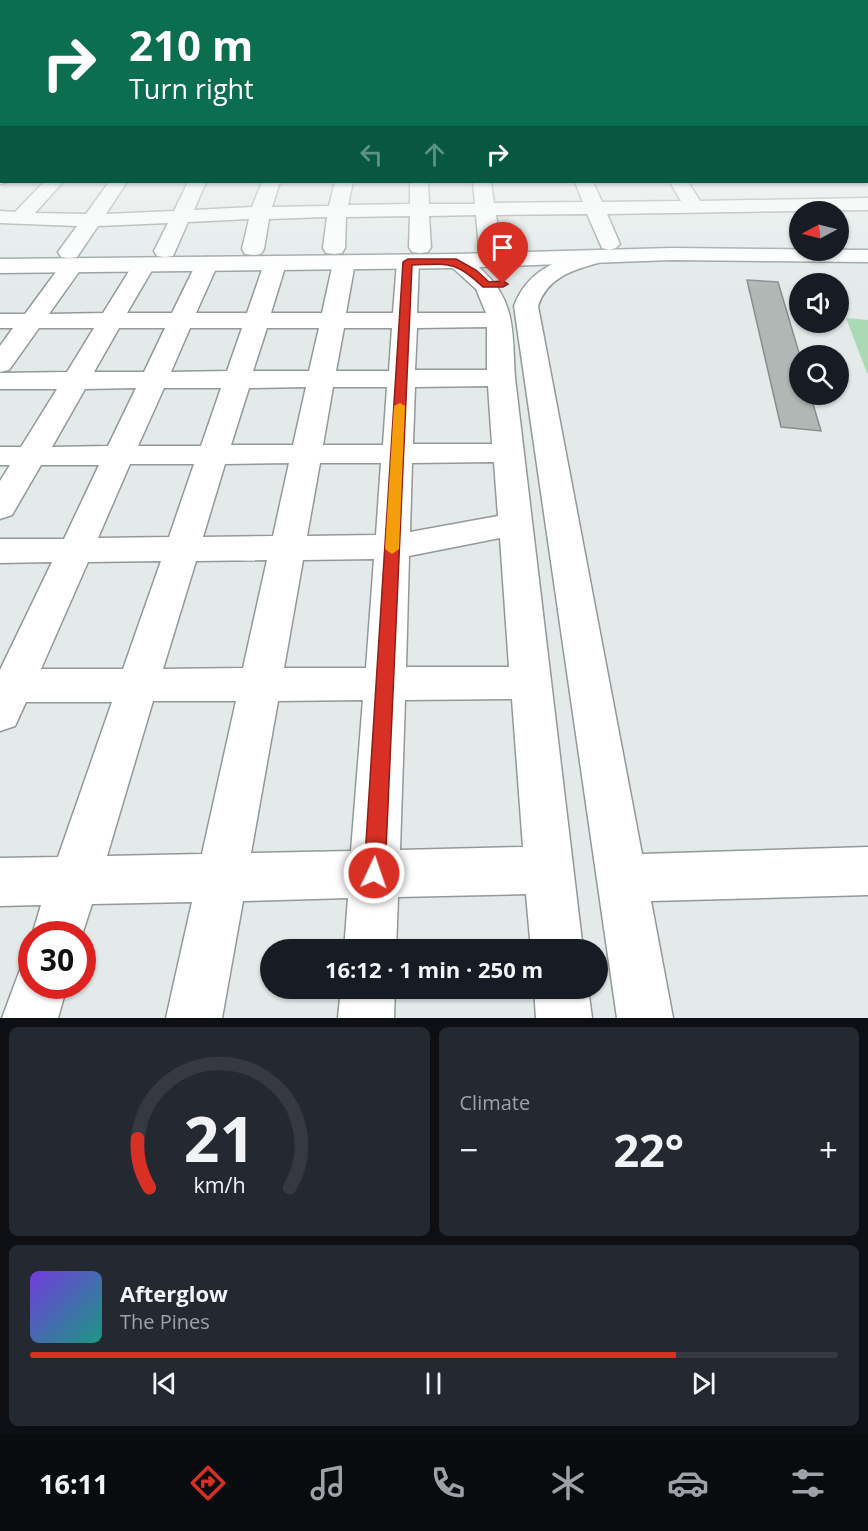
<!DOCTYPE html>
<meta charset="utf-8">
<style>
:root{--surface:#171b24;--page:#242831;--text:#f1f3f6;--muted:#9ea1a6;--line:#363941;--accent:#d93025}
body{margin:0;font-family:"Open Sans",sans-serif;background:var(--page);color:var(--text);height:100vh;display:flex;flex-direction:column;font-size:22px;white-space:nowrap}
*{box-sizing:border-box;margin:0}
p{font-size:20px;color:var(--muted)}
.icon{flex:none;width:33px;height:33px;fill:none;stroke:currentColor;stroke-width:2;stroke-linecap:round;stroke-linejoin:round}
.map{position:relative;height:1018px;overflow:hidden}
.sheet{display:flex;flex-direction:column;gap:9px;padding:9px;background:#0d0f14;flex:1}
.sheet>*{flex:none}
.banner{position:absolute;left:0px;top:0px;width:868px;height:183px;box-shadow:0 2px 4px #0004;background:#0b6e4f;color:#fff;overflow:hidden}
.needle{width:39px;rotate:263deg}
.fabs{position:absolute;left:789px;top:201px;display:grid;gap:12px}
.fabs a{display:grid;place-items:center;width:60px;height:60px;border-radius:50%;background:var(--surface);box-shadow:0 2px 4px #0004;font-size:30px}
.speed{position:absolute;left:18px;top:921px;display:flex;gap:12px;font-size:30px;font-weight:700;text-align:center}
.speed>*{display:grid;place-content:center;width:78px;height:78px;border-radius:50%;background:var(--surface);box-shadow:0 2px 4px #0004;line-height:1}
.speed .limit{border:9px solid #d22;background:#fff;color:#111}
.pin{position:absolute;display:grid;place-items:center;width:51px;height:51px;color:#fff;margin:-62px -26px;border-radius:50% 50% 50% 0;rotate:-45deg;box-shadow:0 0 6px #0007}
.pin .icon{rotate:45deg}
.me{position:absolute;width:66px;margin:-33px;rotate:3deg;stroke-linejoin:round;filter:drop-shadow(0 0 4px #0008)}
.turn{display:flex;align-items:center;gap:21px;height:126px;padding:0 30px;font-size:27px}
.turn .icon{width:78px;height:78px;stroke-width:2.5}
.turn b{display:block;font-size:42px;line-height:51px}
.lanes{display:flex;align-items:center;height:57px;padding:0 30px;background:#0003;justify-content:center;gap:30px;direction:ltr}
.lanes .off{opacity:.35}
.big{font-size:45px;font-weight:700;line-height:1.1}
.sheet .widget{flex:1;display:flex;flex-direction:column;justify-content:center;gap:9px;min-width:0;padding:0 21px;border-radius:9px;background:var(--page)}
.sheet .dial{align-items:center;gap:0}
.dial svg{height:156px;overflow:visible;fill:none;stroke:var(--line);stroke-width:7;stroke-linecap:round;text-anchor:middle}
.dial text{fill:var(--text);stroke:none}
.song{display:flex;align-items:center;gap:18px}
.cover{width:72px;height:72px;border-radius:9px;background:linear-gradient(135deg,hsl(260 70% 55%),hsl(170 70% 35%))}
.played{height:6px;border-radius:3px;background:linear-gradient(90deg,var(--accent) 80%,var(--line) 80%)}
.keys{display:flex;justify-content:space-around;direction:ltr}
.heat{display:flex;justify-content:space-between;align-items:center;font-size:33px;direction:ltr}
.sheet .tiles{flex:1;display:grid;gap:9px;grid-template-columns:1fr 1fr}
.widget:last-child{grid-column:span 2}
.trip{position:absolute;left:260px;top:939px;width:348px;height:60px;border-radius:30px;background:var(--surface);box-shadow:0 2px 4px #0004;font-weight:700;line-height:60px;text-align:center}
.dock{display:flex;height:96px;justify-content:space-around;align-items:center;background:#090b0e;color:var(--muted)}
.dock .icon{width:42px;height:42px}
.dock .active{color:var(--accent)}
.dock b{font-size:27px;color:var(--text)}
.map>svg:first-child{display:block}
.green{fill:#acd9b5}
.building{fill:#b1b7b5;stroke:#888e8c;stroke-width:1.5}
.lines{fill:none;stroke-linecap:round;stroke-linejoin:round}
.minor-casing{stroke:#929998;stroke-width:3}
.major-casing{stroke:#929998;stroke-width:3}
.minor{fill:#fff;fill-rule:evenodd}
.major{fill:#fff;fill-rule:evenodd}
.route{fill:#d93025;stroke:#8d1f18;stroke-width:1.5}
.slow{fill:#f59e0b}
</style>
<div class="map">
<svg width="868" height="1018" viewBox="0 0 868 1018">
<rect width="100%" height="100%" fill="#e3eae9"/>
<path class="green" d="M846 318 868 320V374L867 373Z"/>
<path class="building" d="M747 280 778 282 800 356V394H810L821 431 781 427Z"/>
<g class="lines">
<defs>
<path id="minor" d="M0 147H2V153H0Z
M867 150H868V161H867Z
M0 172 2 182H8L0 184Z
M44 182H63L35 213 86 214 109 182H127L106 214 174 211 188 182H206L194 210 252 207 262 182H280L272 207 329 206 335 182H353L348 205 410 204V182H428L429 204H475L473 182H491L494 203 583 202 575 182H593L602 202 681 201 670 182H688L700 201 868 198V210L607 214 620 244 616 248 609 250 602 248 587 214 496 215 501 247 498 252 490 253 482 252 479 247 476 215 429 216 431 247 428 252 420 253 412 252 409 247 410 216 346 217 345 248 342 253 334 254 326 253 323 248 327 217 269 219 264 249 261 254 253 255 245 254 242 249 249 219 188 222 173 256 165 257 157 256 154 251 168 223 98 226 77 257 69 258 61 257 58 252 77 226 0 223V211L15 212Z
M590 251 598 253 601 258 598 263C572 270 547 278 538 306L642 854 868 847V895L651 901 673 1018H617L514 306C527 271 556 260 590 251Z
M456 254C467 257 476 264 484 272 517 303 512 336 515 378L583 950H531L526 894 398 897 396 950H344L348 898 243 901 222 1018H166L192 902 92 904 82 935H32L41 905 0 906V858L58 857 112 702H26L15 726 0 731V670L52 562 0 563V539H64L99 465H41L12 515 0 519V481L10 465H0V447H21L57 389H0V373L67 372 94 328H39L9 370 0 372V346L13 328H0V314H25L64 261 72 259 80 261 83 266 49 314 103 313 136 260 144 258 152 260 155 265 127 313H172L196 264 199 259 207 257 215 259 218 264 196 313H247L264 264 267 259 275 257 283 259 286 264 271 313H322L333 263 336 258 344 256 352 258 355 263 346 313H393L397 262 400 257 408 255 416 257 419 262 417 313H486L476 289 445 261 448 256ZM487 327V370H415L417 328ZM119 328H165L144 372H94ZM190 328H242L227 371 171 372ZM267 328H319L309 371H253ZM344 328H392L389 371H336ZM488 386 492 444H413L415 387ZM306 387 293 445H231L249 388ZM333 387H387L383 445H323ZM136 388 108 446 52 447 85 389ZM164 388H221L201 446H138ZM494 462 498 516 410 532 412 463ZM289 463 273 536 203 537 225 464ZM320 463H381L376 535 307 536ZM130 464H194L169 537 98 538ZM500 538 509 667H406L409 556ZM374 559 366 668H284L303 560ZM267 560 243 668 163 669 196 561ZM161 561 123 669H41L88 562ZM512 699 523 847 400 850 405 700ZM363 700 351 851 251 853 278 701ZM153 701H236L202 854 107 856Z
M32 962V986H67L58 1018H2L21 967Z
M341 988H395L394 1018H338Z
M534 988H588L592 1018H536Z"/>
<path id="major" d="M672 248 868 250V262L672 260 456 268 0 273V259L456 254Z"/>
</defs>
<use href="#minor" class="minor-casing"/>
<use href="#major" class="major-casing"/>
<use href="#minor" class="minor"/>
<use href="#major" class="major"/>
</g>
<linearGradient id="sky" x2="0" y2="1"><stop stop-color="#81bde8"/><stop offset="0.51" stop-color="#f2f6f5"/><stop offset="1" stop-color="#f2f6f5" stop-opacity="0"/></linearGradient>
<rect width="868" height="289" fill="url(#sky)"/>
<path class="route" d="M456 259 476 270 489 282 503 281 508 284 503 287H483C455 260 448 264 412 265L385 873 382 880 374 883 367 880 364 873 403 262 408 259Z"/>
<path class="slow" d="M400 403 405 406 399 549 392 554 385 549 394 406Z"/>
</svg>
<div class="fabs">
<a><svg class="needle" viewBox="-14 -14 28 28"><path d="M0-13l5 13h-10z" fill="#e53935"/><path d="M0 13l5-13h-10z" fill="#9ea1a6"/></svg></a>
<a><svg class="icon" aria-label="sound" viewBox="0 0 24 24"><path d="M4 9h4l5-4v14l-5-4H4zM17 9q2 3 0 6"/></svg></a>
<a><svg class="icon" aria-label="search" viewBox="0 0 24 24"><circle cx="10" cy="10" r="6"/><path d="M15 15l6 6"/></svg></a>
</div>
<div class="speed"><div class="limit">30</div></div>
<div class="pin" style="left:503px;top:284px;background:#d93025"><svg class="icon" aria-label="arrive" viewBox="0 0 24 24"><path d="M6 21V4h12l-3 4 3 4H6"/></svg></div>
<svg class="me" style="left:374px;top:873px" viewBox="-20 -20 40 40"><circle r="17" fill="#d93025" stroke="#fff" stroke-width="3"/><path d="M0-11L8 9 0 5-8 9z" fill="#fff"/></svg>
<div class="trip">16:12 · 1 min · 250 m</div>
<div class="banner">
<div class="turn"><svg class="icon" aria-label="right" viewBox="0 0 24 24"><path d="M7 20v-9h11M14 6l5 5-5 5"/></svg><div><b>210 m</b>Turn right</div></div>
<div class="lanes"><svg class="icon off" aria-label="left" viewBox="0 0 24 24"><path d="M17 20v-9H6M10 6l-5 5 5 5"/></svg><svg class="icon off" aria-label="ahead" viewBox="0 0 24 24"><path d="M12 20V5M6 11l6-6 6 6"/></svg><svg class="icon" aria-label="right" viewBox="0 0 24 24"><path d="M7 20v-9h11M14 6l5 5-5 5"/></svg></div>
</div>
</div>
<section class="sheet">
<div class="tiles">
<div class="widget dial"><svg viewBox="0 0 100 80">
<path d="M14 69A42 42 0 1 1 86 69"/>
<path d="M14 69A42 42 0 0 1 8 44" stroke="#d93025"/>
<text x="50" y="56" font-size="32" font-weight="700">21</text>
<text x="50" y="72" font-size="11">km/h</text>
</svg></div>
<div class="widget"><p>Climate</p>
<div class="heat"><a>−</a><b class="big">22°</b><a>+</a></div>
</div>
<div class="widget">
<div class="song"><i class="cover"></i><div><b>Afterglow</b><p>The Pines</p></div></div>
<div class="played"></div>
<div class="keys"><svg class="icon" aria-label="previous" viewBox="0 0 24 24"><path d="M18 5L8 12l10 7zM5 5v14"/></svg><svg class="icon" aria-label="pause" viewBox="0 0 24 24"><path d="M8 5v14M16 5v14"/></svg><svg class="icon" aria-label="next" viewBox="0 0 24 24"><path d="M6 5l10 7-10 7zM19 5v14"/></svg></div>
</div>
</div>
</section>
<nav class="dock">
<b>16:11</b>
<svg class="icon active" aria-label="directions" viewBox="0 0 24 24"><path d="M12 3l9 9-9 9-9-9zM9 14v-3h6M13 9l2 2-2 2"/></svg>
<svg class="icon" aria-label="music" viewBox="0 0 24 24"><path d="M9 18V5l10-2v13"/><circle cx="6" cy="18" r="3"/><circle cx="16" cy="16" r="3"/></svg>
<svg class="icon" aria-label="phone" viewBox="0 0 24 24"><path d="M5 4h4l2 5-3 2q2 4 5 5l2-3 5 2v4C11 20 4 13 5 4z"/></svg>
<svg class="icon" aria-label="climate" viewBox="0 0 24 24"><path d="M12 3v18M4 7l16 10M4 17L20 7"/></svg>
<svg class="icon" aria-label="car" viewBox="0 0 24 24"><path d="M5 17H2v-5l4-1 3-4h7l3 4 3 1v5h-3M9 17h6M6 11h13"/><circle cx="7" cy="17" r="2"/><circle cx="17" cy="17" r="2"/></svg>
<svg class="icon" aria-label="filters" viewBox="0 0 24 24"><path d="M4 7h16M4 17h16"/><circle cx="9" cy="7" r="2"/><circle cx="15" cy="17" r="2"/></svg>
</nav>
